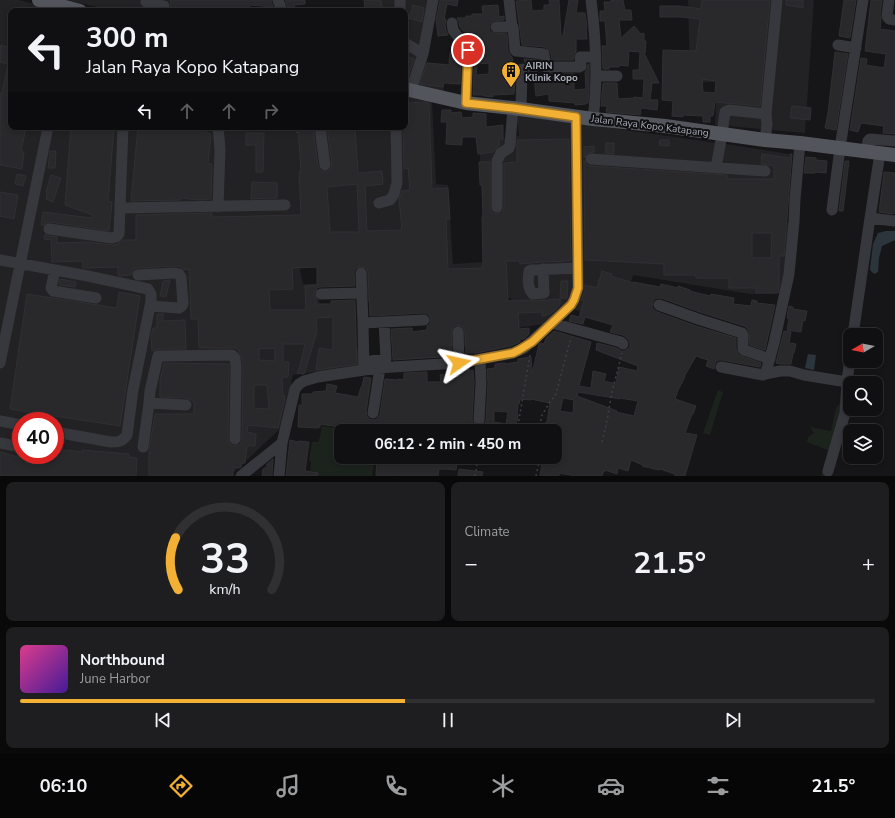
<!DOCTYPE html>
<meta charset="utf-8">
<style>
:root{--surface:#101012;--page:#1e1e20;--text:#f1f3f6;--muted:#9c9d9f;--line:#303032;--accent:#f2b134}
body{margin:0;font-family:"Nunito Sans",sans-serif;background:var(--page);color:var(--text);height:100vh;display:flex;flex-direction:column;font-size:15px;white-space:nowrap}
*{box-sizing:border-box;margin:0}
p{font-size:13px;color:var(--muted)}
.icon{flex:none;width:22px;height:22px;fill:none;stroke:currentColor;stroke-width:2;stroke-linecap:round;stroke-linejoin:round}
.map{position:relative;height:476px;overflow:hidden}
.drawer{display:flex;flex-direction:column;gap:6px;padding:6px;background:#09090a;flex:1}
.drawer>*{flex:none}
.guide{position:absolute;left:8px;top:8px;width:400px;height:122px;border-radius:8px;box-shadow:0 2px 6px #0003,0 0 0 1px var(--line);background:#101012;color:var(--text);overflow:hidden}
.needle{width:26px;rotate:261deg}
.fabs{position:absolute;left:843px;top:328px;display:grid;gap:8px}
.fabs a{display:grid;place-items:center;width:40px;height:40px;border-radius:8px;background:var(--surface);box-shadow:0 2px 6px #0003,0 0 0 1px var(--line);font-size:20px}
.speed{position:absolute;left:12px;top:412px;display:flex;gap:8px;font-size:20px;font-weight:700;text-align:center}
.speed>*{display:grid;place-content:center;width:52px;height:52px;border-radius:50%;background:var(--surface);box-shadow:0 2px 6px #0003,0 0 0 1px var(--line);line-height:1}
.speed .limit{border:6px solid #d22;background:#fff;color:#111}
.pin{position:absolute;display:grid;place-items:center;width:34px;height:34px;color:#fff;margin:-17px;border:2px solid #fff;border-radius:50%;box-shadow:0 1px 4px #0007}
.me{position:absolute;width:44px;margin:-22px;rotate:79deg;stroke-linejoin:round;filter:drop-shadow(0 0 3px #0008)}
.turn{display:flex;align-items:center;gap:14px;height:84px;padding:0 12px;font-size:18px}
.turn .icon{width:52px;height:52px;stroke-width:2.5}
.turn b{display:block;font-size:28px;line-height:34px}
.lanes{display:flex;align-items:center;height:38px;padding:0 12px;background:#0003;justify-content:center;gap:20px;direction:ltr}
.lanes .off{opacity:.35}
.big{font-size:30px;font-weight:700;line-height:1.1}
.drawer .tile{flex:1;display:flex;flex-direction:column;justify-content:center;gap:6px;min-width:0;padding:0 14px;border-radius:8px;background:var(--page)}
.drawer .dial{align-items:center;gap:0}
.dial svg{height:104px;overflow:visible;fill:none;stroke:var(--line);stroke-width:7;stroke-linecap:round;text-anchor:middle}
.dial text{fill:var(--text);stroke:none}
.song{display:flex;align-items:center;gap:12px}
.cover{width:48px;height:48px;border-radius:6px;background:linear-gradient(135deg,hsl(330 70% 55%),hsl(260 70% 35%))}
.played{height:4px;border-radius:2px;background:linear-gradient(90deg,var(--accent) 45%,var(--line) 45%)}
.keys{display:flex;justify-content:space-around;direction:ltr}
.heat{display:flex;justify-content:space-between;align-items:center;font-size:22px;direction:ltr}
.drawer .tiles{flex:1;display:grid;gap:6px;grid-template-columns:1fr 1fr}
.tile:last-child{grid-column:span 2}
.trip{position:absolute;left:334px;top:424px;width:228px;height:40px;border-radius:8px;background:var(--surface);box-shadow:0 2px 6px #0003,0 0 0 1px var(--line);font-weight:700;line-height:40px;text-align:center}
.tab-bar{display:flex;height:64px;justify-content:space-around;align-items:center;background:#060607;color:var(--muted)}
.tab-bar .icon{width:28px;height:28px}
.tab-bar .on{color:var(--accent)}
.tab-bar b{font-size:18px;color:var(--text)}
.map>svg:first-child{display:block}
.built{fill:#222225;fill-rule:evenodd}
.green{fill:#1c231d}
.water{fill:#2c353c}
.building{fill:#29292c;stroke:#303034;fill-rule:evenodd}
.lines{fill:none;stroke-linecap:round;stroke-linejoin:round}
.path{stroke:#3d3f44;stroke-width:1.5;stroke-dasharray:2 3;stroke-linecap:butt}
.minor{stroke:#37383d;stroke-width:11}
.major{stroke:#53555c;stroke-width:14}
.route-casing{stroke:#9d7322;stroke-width:10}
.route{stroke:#f2b134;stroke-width:7}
.labels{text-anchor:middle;stroke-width:4;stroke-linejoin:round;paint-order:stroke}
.poi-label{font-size:10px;font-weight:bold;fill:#a8adb8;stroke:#111113;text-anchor:start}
.street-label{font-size:10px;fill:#a8adb8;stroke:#111113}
</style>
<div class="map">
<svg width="895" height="476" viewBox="0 0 895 476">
<rect width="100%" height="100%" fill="#161618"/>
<path class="built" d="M0 0H19L61 11H11V127H405V93L432 101 436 184 448 185 453 264 485 262 479 140 519 136 517 115 732 145 789 154 784 222H790L782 293 750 294 633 275 623 311 611 323 563 305 543 324 510 329 511 298 473 299V347L429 346 430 302H368L365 269 299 265 303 284H317L321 316H344L345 349 361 348V366L293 375 281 428 232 474 223 476H0ZM21 421H55V455H21Z
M65 0H187L186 11H116Z
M365 0H437L423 62 446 64 443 94 405 83V11H365Z
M688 0H814L805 133 715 125 717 82H690Z"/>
<path class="green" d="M718 390 723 392 710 435 703 433Z
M842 400 849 419 846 434 843 435 832 475 833 476H821L828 450 807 442 808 437 814 433 810 427 831 431 836 408Z
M322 426 355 431H341V457H359V459L374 462 372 476H310L311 462 309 460 312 442H318L320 437Z"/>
<path class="water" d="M886 231H895V240L882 246 879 258 878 272 874 274 870 270 873 244 878 233Z
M808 354 816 355 814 370 805 368Z"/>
<path class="building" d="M170 0H271L273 7 250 5 249 11H178L170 10 171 7Z
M285 0H305V4L294 5 295 11H289Z
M364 0H381L382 9 365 10Z
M440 0H458L457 6 447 4 444 19H446L445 24 446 31 448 35 438 36 436 20Z
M531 0 532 11 544 10V5H550L549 0H559L561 36H563L569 0H578L576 13H585L587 27H586L587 39H576V52L574 54 573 60H552L551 53 548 49 545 47 522 45 516 1Z
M611 0H623L625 10H631L632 20H619L621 38 634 26 641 34 644 33V41H646L645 53H644L659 83H652L650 100H658L657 110 641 108 640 115 606 112 607 106H601L603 83H617L618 99 634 98V97L643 98 644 79H633V70H639L640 52 629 51 628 66 619 65V67H609V69H603L602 46H607L605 21H600V11H605L604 2H611Z
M702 0H770L760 106 715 102 713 116H710V122H703V116L683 115V117L672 116 673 101 662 100 663 50 696 51 700 19 680 17H660V6H680L701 9ZM702 79 716 81 715 93 703 92Z
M786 0H803V8L786 5Z
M844 0H856L850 38 839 36Z
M871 0H882L880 15 881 20 880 29 895 31V134L883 133 884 126 861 123 858 132 850 130 861 58 867 59 866 65 884 68 886 54 865 51Z
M413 5 424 8 422 22 409 18Z
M498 5 499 17 504 16V20L493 21 490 24 489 27 490 31 493 33 507 34 508 51 510 55 512 57 513 61H510L515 81 514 94 493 95V97L484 96V95H473L475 49H478L476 36 467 37 466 31H463L460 27 459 22 457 18H466V16H472V14H483L482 6ZM489 63V74L476 75 477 64Z
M1 45 11 48V127H26L21 152H24L22 169 0 165V93H2L8 64 0 62V48Z
M835 52 848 54 836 130 825 128 828 113Z
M450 53H461L460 84 444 83 443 87 420 84 427 63 449 65Z
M405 56 414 59 407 80 405 79Z
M524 59 538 60 539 67H536L537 76 529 77 528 66 525 63Z
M588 64H589V89L588 103H586V104L575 105V103L549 101V94L536 96 534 78 549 77V74H574V90L586 89 585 72 587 69Z
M425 102 429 103 432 189 448 188 450 219H446L448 269 483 268 482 217H483L482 185H480L479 162H490V207L491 210 493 213 497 214 500 213 503 211 504 207V163L517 162V140L569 139 571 260H570L569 261 542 262 520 264V261H506L508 301 530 300 534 301 560 299V304L554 311 547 315 542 316V312L518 313 519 329 529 328V334L524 339H520V342L511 346 476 353H466L465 331 464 329 462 326 457 325 454 326 452 329 451 332 452 352 439 353 440 357 393 360 391 329 412 328V332L427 330V326L430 324 431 320 430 317 428 314 424 313 370 316 368 272 367 269 364 267 360 266 358 267 355 269 354 273 355 286 320 287 317 288 315 291 314 294 316 298V304H331V301L355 300 357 364 316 370 319 348 333 350V317L316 318 317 332 304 374H302L297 373 300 366 305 344H283V362H289L288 377H282L283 396H285L284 403 278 428 248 425 247 432 256 434 255 446H247L245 463H242L241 467 239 468 233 467V476H149V450L155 414H194V401L186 398 160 397V380L164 363 229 364 228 439 229 442 231 445 235 446 239 445 241 443 242 439 243 366 242 357 239 352V350L234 348H199L198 319H191L189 269 184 270 181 267 175 266 138 268 134 269 132 272 131 275 119 276 118 275V267L85 268H83V261L52 262 51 240 44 239 45 234 48 236 57 237V243L88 242 113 245 118 244 123 240H136V215L212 213V217L301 215 299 172H301L298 127H314V136L318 166 320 170 322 171 326 172 330 170 331 168 332 164 328 135V127H355L358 173 382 171 383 184 365 186 367 231 402 230 399 199 402 191 410 190 408 168 404 169 403 127H405V103ZM357 184 359 232H330L327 187ZM317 267V285L305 286 306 310H270L269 290 293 289 292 268ZM275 348V361L259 360V349ZM254 385H267L269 409 254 408Z
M792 106 811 108 810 120 790 118Z
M442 110H451V113L461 112 462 118 473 117V113L486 114V127L503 125V139H499V146L493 152 478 154 476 137H462V145L446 144 447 122H441Z
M71 127H114L108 201 112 202 109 231 50 222 46 223 43 226 41 225 43 212 92 218 93 215 65 205Z
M138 127H206V133L211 134 208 164H212L211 199 200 200 181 198 180 200 131 201Z
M246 133H264L263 172H256V145H246Z
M660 140H669V146L659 145Z
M606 143H614V154L605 153Z
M594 146V152L588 153 584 158V147Z
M50 151H56L55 168H48Z
M762 154 790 158V154H792L784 256H779V286L778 293H756V288H729V278H696V275H664V264L585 260 584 163V160L587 165 591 166 727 175V179H774V166L761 164ZM752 233H772L771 258H752Z
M806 157 816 158V160L827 161 826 173 815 172V173H804Z
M845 161H849L843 211H839Z
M884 172 895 173V203L894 214 879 212Z
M17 174 26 176 23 186 15 184Z
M51 175 61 178 53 202 46 199 47 192H46Z
M252 182 277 183V198L251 199Z
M0 192 18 195 14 219 0 216Z
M602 271 612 274 611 276 633 283V282L660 287 661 284 678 288V286L690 290V291L701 294 711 296V294L734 298 733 304 751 306 752 300 757 301V303L775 305 765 350 750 345 749 332 747 328 744 326 700 312 661 298H657L654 300 653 302 652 307 654 310 657 312 696 326 736 338V349L739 355 761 363 760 367 722 360H719L715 363 714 369 706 366 708 360 696 356 684 377H685L678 390 675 399 696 406 693 414H692L685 433 697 435 685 476H675V474L660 469 659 470 642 466 643 465 631 460 628 471 618 468 617 474 605 470 604 472H603L602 476H571V475L559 473V476H540L543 457H556V446H555V431H545L546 422H547L550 403 531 399V400L520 399 519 404H518L517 415H518L515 431H443V430L421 428V431L409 430V431H358L352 430V429L320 424V427L317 428 298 427 299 405H302V394H313V392L326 391 327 384 337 386 335 393 358 397 361 387H362L364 377 371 378 366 412 367 416 369 419 372 420H375L378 418 380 414 385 379 398 380V379L404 380V373L427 372V382H441L440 375 451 374H461V370L468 368 469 369 468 371 473 370 474 383 472 420 473 423 476 426 478 427 482 426 485 424 486 420 488 383 487 369 495 368V364L505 363V364L518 362V359L531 357 532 374 539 344 540 343 544 344 546 338 554 331 591 342 579 386 591 388 593 371 606 374 604 381 616 384 619 367 637 371 638 366 596 350 597 343 617 348 621 351H624L628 349 630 346V343L628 339 623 335 610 332 613 325 585 317 583 324 569 321 571 315 579 317 584 301 581 300 585 290V285L597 288ZM578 392 620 399V398L638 401 634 416 616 412 617 411 577 396ZM563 398 574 400 573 413 560 411ZM494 411 508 412 506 424 494 422Z
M60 279 76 282 75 287 59 285Z
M170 280 166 297 160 296 163 281Z
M561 281H568L567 298H560Z
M119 292 140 296 120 426 10 409 27 294 117 308Z
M789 306 793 307V309L807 311 805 321 803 320 801 332 787 330 789 319 787 318Z
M157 314H163V321L185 320 186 349H158L152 351 151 335 153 328H157Z
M784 331 791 332 789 343 796 344 794 353H793L791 364H781L776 363Z
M290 440 298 442 299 441 309 442 305 471 318 473 317 476H286Z
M55 449 82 452V450L129 454 128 457 137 458 136 476H0V452L25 459V456L34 457 35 455H55Z
M377 457H458L456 470 445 469H439L438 476H405L399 475V476H376Z
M273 459 272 476H262L263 469 270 465H266Z
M459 469 483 472 482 476H458Z"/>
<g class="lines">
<path class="path" d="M296 127 297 133
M517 431 530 355
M541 431V417L545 410 550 402 556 394 571 337
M602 442 606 426 612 392 622 353
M514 457 539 461
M427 460 429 459 478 460
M475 476 478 460 489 457
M536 476 540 457"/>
<path class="minor" d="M278 0 282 11
M400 0V11
M509 0 512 27
M591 0C596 39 598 79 593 119
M889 0 887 16 889 19 895 20
M146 2 164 6
M452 23 453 30 468 50 466 103
M496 27H513L515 50 516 51 535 53 544 54 546 67H579L581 66 580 57H595
M405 43 415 49 423 54
M838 45 856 48
M596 76H617
M411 90 423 54 433 0
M521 109 522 69
M321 127V135L325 165
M765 140 767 124 766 114 777 0
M866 151 868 141 870 139 895 141
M880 153 870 218 895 221
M591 159 765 171
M716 168 722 134 725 112 729 110 766 114
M379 203 390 200 394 194 397 183 396 127
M218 207 220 149 218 127
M497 207V161L501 153 509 148 510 145 513 108
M120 208 285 205
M832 210 840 148 863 0
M49 229 112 238 116 237 119 234 123 127
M0 260 88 276 148 289 151 294V301L133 390 127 435C122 442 118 442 111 442L55 432
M543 269 544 293 533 294C527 288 528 279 529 271L531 270 578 268
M55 270 51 288 53 291 96 298
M361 273 363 323 364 370
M138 275 175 273 179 274 181 277 183 303 182 306 179 308 150 306
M321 294 362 293
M659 305 698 319 742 333 743 335V349L744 350 770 359
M363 323 424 320
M552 323 621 342 623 344
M458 332 459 363
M853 335 870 218
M371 361 386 359 384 322
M0 363 48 127
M721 367 763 375 765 374 766 372 774 343 789 274 794 222 795 199 800 143
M765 374 780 371H790L804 375 847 382
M149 403 186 405
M373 413 380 368
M479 420 481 383 480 359
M0 421 21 425
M0 443 21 447
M143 447 149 403 150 391 158 356 232 355 235 358 236 366 235 439
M828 471 845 413 847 382 850 358
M241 476 282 443
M279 476 282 443 295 389 299 384 304 381 318 377 377 368 459 363 513 353 524 348 532 341 571 305 574 300 578 288 576 117"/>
<path class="major" d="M39 0 80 11
M405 89 466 103 513 108 593 119 665 126 765 140 800 143 895 155"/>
</g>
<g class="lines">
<defs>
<path id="route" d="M459 363 513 353 519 350 532 342 571 305 574 300 578 288 576 117 513 108 466 103 468 50"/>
</defs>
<use href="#route" class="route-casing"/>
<use href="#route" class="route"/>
</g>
<defs>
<symbol id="building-pin" viewBox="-11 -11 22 30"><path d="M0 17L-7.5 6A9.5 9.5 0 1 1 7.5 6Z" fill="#f2b134" stroke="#111113"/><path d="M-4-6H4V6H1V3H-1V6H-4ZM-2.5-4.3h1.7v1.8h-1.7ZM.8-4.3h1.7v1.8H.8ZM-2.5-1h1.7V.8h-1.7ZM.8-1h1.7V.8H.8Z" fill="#111"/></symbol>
</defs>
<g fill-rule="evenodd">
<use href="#building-pin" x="500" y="60" width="22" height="30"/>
</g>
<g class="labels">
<g class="poi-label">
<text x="525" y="69">AIRIN<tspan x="525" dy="12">Klinik Kopo</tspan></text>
</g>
<g class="street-label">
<text transform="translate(650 125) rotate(7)" y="4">Jalan Raya Kopo Katapang</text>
</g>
</g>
</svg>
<div class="fabs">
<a><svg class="needle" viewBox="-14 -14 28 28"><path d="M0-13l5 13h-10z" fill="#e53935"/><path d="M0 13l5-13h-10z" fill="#9c9d9f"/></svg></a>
<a><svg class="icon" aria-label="search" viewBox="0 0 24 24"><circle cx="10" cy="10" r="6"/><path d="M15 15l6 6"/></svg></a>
<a><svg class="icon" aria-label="layers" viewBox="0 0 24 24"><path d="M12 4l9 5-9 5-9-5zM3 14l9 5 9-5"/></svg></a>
</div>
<div class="speed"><div class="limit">40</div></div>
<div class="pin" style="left:468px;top:50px;background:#d93025"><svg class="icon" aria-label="arrive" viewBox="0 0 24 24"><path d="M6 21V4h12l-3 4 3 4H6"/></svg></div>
<svg class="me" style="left:459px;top:363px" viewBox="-20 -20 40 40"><path d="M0-17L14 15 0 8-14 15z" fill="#f2b134" stroke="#fff" stroke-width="4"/></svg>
<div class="trip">06:12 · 2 min · 450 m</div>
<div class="guide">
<div class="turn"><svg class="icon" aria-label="left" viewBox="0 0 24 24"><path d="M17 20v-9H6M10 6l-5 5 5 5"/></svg><div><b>300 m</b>Jalan Raya Kopo Katapang</div></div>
<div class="lanes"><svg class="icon" aria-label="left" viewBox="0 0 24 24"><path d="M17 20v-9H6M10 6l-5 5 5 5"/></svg><svg class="icon off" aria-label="ahead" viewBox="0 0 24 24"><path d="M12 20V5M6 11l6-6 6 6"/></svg><svg class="icon off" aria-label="ahead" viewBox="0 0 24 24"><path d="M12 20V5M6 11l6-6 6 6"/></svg><svg class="icon off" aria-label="right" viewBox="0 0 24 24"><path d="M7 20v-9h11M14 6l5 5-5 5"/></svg></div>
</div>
</div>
<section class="drawer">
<div class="tiles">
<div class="tile dial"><svg viewBox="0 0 100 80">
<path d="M14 69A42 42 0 1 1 86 69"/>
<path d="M14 69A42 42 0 0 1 12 29" stroke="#f2b134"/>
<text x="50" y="56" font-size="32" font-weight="700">33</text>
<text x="50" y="72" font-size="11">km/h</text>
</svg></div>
<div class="tile"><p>Climate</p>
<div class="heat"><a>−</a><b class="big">21.5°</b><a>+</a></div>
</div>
<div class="tile">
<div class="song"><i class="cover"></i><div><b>Northbound</b><p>June Harbor</p></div></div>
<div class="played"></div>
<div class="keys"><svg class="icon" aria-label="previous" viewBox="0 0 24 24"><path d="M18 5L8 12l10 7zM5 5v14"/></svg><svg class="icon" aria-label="pause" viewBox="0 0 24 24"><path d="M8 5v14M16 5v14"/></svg><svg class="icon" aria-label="next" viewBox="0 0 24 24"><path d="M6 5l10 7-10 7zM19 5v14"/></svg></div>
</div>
</div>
</section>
<nav class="tab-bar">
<b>06:10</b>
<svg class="icon on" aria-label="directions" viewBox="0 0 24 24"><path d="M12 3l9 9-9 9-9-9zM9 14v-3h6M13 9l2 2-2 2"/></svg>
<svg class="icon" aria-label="music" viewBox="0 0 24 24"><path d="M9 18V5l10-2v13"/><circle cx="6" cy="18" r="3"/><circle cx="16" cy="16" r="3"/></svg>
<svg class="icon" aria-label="phone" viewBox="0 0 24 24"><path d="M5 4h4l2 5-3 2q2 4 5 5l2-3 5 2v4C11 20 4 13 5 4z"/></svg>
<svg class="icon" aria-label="climate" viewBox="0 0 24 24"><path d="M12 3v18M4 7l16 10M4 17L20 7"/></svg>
<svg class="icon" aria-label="car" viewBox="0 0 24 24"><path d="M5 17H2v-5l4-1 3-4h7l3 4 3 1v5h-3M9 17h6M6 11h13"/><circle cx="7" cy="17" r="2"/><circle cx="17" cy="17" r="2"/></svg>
<svg class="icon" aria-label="filters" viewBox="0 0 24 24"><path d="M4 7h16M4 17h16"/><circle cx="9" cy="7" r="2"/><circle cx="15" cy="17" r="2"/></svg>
<b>21.5°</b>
</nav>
